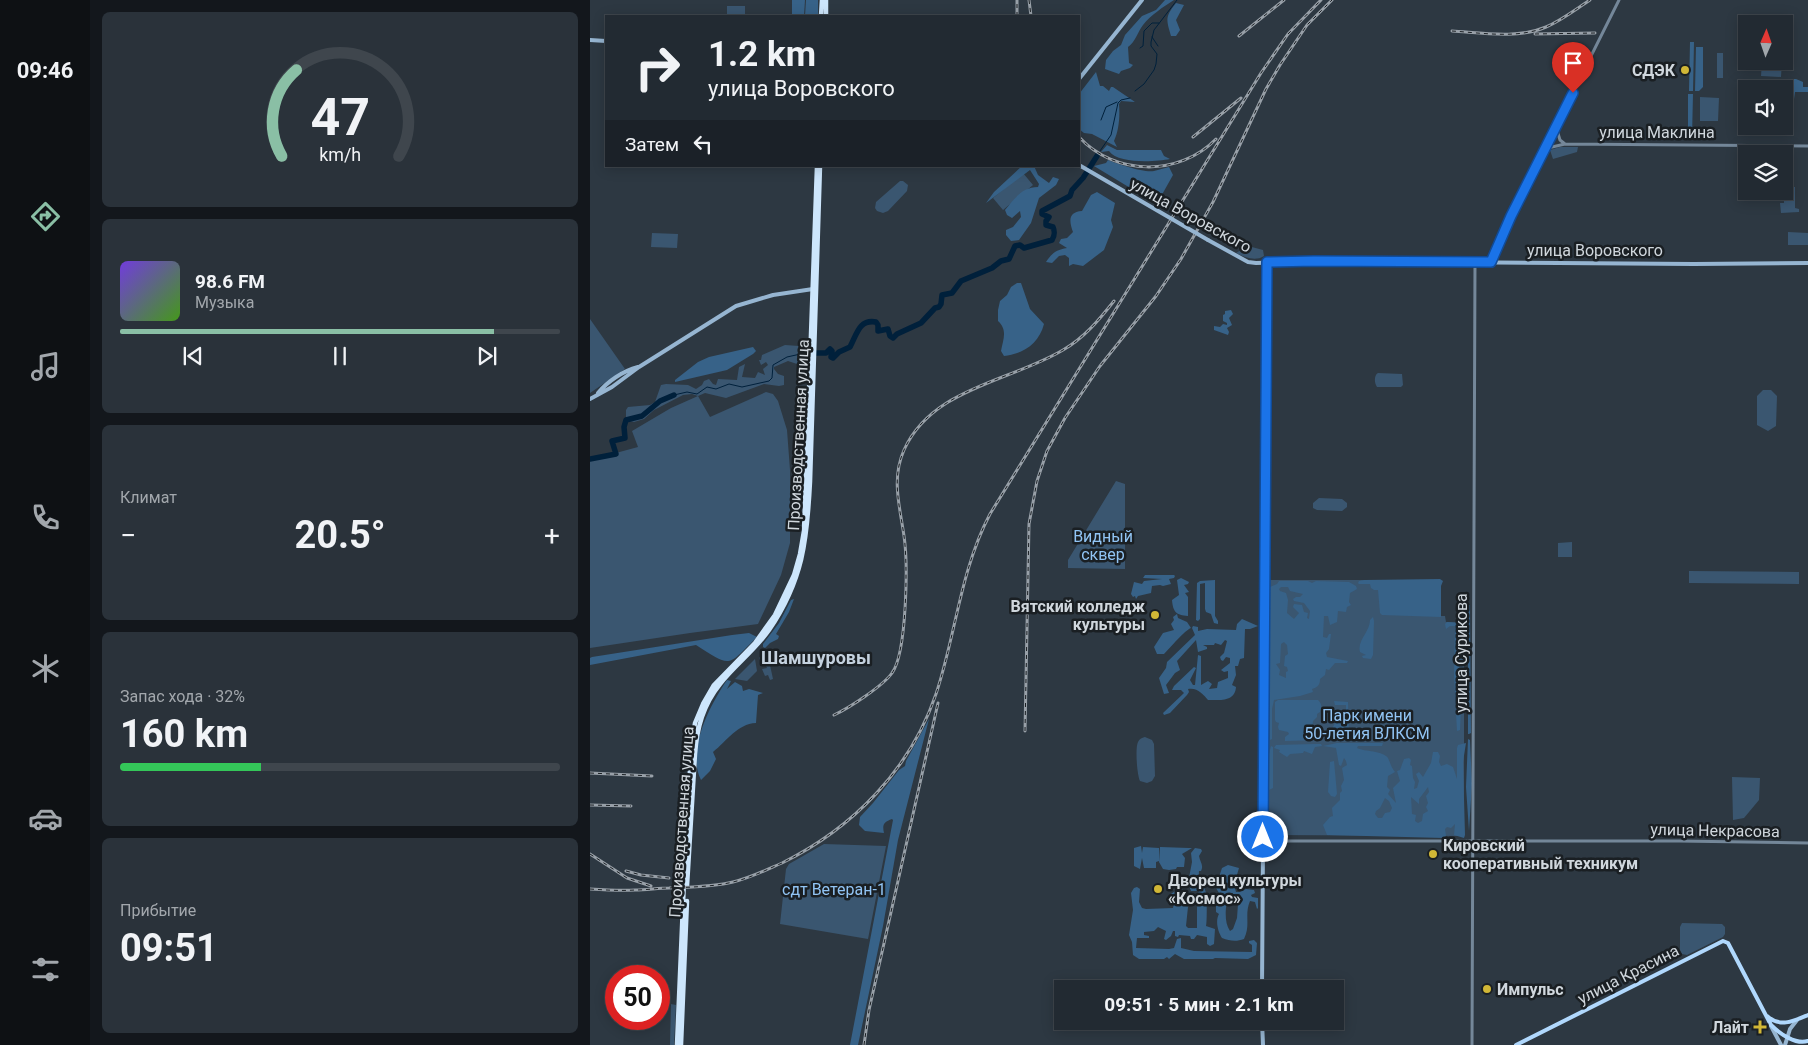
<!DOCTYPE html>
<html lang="ru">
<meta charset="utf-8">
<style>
:root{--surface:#222a32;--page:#2a323a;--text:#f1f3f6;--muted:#a2a7ac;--line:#3f464d;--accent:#8abfa5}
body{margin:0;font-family:Roboto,sans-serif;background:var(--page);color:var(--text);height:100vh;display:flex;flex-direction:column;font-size:19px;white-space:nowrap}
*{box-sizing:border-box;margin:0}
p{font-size:16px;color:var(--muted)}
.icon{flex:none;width:28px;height:28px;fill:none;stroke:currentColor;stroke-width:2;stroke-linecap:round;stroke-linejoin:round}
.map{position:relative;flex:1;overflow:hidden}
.drawer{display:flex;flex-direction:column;gap:12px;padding:12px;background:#13171c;width:500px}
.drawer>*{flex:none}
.guide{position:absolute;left:15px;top:15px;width:475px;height:152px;border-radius:0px;box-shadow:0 2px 12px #0003,0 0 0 1px var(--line);background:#222a32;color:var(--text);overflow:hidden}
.needle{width:32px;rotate:2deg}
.controls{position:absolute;left:1148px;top:15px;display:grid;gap:10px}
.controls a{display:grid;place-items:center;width:55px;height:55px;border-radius:0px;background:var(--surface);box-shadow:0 2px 12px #0003,0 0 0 1px var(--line);font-size:25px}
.speed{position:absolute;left:15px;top:965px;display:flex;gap:10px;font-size:25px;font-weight:700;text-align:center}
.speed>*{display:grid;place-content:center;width:65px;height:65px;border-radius:50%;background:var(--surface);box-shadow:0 2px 12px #0003,0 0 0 1px var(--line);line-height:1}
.speed .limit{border:8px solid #d22;background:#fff;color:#111}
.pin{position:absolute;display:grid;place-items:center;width:42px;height:42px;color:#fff;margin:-51px -21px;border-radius:50% 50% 50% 0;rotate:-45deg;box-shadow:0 0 5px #0007}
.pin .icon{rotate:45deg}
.me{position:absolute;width:55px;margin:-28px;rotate:0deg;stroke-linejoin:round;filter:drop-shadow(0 0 4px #0008)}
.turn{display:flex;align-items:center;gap:18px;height:105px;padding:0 20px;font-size:22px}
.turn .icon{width:65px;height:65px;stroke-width:2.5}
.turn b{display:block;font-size:35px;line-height:42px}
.then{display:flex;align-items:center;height:48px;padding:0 20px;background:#0003;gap:10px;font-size:19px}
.big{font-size:38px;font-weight:700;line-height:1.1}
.drawer .widget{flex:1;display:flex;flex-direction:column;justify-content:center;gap:8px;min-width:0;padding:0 18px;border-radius:8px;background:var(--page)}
.drawer .dial{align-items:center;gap:0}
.dial svg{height:130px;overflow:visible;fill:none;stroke:var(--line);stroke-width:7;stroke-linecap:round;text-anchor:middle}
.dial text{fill:var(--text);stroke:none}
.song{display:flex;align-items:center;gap:15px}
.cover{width:60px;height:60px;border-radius:8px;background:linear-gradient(135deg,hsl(260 70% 55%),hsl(100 70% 35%))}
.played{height:5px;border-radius:2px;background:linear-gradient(90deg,var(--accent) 85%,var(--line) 85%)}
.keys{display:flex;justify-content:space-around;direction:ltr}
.heat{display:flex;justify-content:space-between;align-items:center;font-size:28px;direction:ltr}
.charge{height:8px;border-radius:4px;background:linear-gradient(90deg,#34c759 32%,var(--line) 0)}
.trip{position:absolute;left:464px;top:980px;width:290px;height:50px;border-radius:0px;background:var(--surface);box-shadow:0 2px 12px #0003,0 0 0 1px var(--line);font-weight:700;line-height:50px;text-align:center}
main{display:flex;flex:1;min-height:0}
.tabs{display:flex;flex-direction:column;width:90px;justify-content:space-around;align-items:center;background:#0e1114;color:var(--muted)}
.tabs .icon{width:35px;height:35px}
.tabs .selected{color:var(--accent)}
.tabs b{font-size:22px;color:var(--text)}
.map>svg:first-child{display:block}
.green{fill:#3a5670}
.forest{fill:#376288;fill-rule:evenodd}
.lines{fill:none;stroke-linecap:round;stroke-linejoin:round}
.stream{stroke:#00203b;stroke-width:1}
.river{stroke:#00203b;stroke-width:5.5}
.tertiary{stroke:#748799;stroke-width:3}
.secondary{stroke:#96b5d1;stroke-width:4}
.primary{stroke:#b0d8fd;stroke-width:4}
.trunk{stroke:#cde6fc;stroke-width:4.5}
.rail-casing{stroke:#98a0a8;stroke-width:3}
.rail{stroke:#1a1f23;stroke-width:1;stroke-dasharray:4;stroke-linecap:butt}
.secondary-bridge{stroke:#96b5d1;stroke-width:4}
.route-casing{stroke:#114b97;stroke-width:12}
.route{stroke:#1a73e8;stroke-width:9}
.poi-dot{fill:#d1b736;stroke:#1a1f23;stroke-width:2}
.labels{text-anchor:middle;stroke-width:5;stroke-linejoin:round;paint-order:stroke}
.poi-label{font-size:16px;font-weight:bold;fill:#d0d7dd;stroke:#1a1f23;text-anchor:end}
.street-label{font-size:16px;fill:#d0d7dd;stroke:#1a1f23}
.park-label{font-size:16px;fill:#91c4f4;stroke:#1a1f23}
.neighbourhood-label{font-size:18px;font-weight:bold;fill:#c4d1de;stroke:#1a1f23}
</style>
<main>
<nav class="tabs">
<b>09:46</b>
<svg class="icon selected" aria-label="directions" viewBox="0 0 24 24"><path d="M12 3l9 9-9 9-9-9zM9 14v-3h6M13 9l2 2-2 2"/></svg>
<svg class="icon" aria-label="music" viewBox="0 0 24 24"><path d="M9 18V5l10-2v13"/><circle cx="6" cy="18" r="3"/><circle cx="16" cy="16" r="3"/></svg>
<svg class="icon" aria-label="phone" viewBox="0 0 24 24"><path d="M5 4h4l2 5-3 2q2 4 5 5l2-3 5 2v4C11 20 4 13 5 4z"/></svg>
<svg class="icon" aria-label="climate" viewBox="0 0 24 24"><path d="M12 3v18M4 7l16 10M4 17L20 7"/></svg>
<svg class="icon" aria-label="car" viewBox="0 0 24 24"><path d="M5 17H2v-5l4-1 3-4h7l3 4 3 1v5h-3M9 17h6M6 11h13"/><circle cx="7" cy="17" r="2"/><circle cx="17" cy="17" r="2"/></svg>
<svg class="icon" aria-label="filters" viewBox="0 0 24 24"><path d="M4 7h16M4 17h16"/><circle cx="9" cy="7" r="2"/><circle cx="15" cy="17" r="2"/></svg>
</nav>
<section class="drawer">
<div class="widget dial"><svg viewBox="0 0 100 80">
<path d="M14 69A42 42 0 1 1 86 69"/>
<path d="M14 69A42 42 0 0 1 23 16" stroke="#8abfa5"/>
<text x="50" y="56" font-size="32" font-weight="700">47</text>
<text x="50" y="72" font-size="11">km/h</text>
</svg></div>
<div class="widget">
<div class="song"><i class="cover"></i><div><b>98.6 FM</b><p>Музыка</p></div></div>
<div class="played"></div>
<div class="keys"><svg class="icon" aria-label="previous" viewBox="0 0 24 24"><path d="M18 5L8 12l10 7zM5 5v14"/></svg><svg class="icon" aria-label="pause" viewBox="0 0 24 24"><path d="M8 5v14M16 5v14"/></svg><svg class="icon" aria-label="next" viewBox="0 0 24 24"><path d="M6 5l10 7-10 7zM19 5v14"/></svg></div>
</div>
<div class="widget"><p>Климат</p>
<div class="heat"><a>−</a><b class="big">20.5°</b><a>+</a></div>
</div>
<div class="widget"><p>Запас хода · 32%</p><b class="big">160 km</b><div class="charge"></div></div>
<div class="widget"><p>Прибытие</p><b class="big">09:51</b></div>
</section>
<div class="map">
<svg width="1218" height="1045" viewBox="0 0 1218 1045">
<rect width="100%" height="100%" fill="#2d3842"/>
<path class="green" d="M137 6H155V16H137Z
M1127 53H1133V78H1127Z
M1172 61H1192L1191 77 1171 76Z
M1110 97 1129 98 1128 121H1110Z
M970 147H988L987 152 963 159 960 150Z
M433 173 443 185 413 210 403 198Z
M310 181H313L318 185 317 191 298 211 293 213 287 211 285 208 286 202Z
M1194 187H1205V208L1209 209V212L1191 213 1190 203H1194Z
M1198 232 1218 233V245H1198Z
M62 233 88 234 87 248 61 247Z
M658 246 673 250 674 256C665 262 654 257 646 253Z
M0 319 35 369 0 393Z
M195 345 209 346 215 349V353L207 364 198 361 184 367V369L188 374 194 376V385L189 386 174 384 136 398 115 393 108 396 120 417 176 392 183 394 188 401 197 430 200 470V543L191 575 168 624 100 633 0 648V460L48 447 42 431 81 408 108 396 102 394 93 395 64 410 54 419 44 422 36 420V410L38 407 60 405 65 402 71 385 76 384 98 385 106 389 112 385 114 381 119 379 123 384 126 385 128 379 147 380 149 367 155 364 152 377 165 378 168 372 175 375 173 369 178 365 176 362 171 365 169 360H171L172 355Z
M788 373 812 374 813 385 811 387H787C784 383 784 375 788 373Z
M1173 390H1181L1187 396 1186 426 1178 431 1167 425V396Z
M526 481 535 484V569L478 568V560Z
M729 498 752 499 757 503V507L752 511 727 510 723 508V503Z
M982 542V557H968V543Z
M1099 571 1209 572V584L1099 583Z
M680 580H850L849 616H855L856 622 874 623V836L678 835Z
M172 654 178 656 183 679 180 680 178 675 175 676 172 669 177 668 174 661 171 663 169 658Z
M165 659 167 671 157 681 145 679Z
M555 737 562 740 564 744 565 776 562 781 557 783 550 781C547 775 545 748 548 742 550 738 552 738 555 737Z
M1142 777 1170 778 1169 800 1154 818 1143 820Z
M234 844 296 846 278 939 190 924 196 869 199 864Z
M1092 923 1132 924 1135 927V934L1133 937 1097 955 1092 954 1090 950V927Z
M81 1004 86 1005 84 1045H80Z"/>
<path class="forest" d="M202 0H215L214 16H202Z
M216 0H228V16H215Z
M575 0H584C573 7 561 15 553 25 547 33 546 41 538 47L539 63 543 65 540 68 531 71 529 74 515 69 516 60 523 51 531 45 535 35 552 16 566 10Z
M586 3 594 5 586 20 590 30 586 36H581C576 19 575 17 586 3Z
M1100 42H1104L1103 91H1099Z
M1106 47H1113V87L1109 91H1105Z
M506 72 510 86H513L519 91 521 87H523L545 102 531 101 529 104C530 117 529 130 524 141L527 147 502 134 494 133 489 129V94Z
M1196 79H1206L1213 82V87H1218V92H1205L1204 99H1195Z
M1098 94H1103L1102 137 1098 136Z
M517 145 527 150H571L574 156 580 159C565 162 528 164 519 151L511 152Z
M518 160C528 164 554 173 564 171 569 170 574 168 579 167L583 175 569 200 565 203 504 166 516 163Z
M432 166H444L448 175 459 183 463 177 469 179 466 185 449 198 441 223 429 240 421 241 416 235V230L423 227 431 217 430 211 422 218 417 215 415 210C424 199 432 187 448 187L449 184 440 170 396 203 404 192Z
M507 192 525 203 521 220 523 227 514 250 493 266 483 264 479 266V258L475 255 469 256 462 263 456 262C462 253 466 250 477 248L469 243 471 239 477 238 483 232C479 221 478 212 492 211L501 195Z
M427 283H431L440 309 454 324C449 343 434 354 414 356L411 351C413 340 418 330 408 321V310L410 301 417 295 421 287Z
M641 310 643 314 639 318 642 325 637 328 639 332 638 335 624 330V326L630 327 633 324 637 325V323L633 321V315L635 314V311Z
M163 347 166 351 163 354 137 370 85 382V380L108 362 119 357Z
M555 575H584L585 576 584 578 579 579 581 584 573 586 570 585 562 586 561 593 548 596 546 599 545 596 543 597 541 594 544 582 552 584 554 581 572 579 553 578Z
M591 578 599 582 598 584 594 585 599 592 595 593 598 597V616C586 615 583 612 582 600L589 595 587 580Z
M850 579 853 581 851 586V617L792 615 790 613 788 590H784L781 588 780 584H769L768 583 769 581 774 580Z
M625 580V616L628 621V624L624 623 621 614 616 612 615 609V583L610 584V619L608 621 606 620 607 583 610 581Z
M689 581H718L722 583 726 581 759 582 766 586 767 589 760 593 759 602 761 605 757 607 756 612 748 611 747 622 740 625 738 616H734L733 637 737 638 739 634H741L739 649 736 653 737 657 758 661 757 663H745L739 670 736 669 735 675 730 679C730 685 728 687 722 689L723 692 710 696 684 700 682 709V739L680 740V587L687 584ZM691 587H698L700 591 713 594 710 597H706L703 599 704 601 714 603 720 611 719 619 717 618 718 613 714 612 712 605 704 604 703 607 709 613 704 619 697 613 698 600 696 593 690 591 689 589ZM694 642 697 645 698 654 695 656 694 666 697 667 698 671 696 672V678L689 675 690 670 686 664 690 663 691 644Z
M204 599 199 612 186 634 189 636 188 639 180 643 175 648 173 647V644L189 623 201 600Z
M878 605H880L881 733 879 734H878Z
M587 614 588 618 597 622 601 628C595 630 580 648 574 654H567L564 647 573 633 584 630 581 624 584 620 583 617Z
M783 617 784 621 783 655 781 659 773 658 772 656 776 655 770 652C767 640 780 632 780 620Z
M652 619 668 626 660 629H655L654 658 650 659 648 666H645L646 675 642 685 646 687C645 702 630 700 618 700 613 694 607 687 598 689L599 692 597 695 580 713 574 715 573 713 594 693 591 690H582L584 686 604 667 606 668 600 680 603 685H605L608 655 611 656V685L618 681 622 684 619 689 627 688 628 682 638 678V671L634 672 631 670 640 663V658L636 657 633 661 631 660 630 657 634 653 637 641 635 640 631 645 625 643 624 645H613L617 647V649L608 652 606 640 587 661 590 670 585 673 576 685 579 693 574 694 569 678 576 668 577 662 605 635 602 628 603 626 608 627V631L617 629 646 630 647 624Z
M857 622 874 623 869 625V703L871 706 870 730 867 731 864 675 865 626H860L856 629 855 624Z
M159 633 167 637C137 666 143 669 106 645L0 665V658L2 657 142 635Z
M137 680 141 681 137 689 145 682 152 686 153 691 159 689 173 693 168 695 166 723C147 724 137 741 123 752L126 759 120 771 111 780C96 751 120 705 137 680Z
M688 700H728C732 704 732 707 730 712L727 714V717L723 721 722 730 727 732 731 737 730 740 695 741V737L699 734 698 732 689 730 688 727 689 723 686 722 685 720V702Z
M744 701 758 702 759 736 764 737 766 733H770L766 740H745L743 727 745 723H756V705H745Z
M339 719 308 840 293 926 268 1045H260L303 820 302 819C294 822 292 824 294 833L275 831 269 825 270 817 283 803 309 770 315 766 316 761Z
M878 739 880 740 882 784 879 831 876 787Z
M747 743H793L792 746H768L767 748C775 752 792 750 798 758 800 762 801 767 805 772L798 776 797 787 800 790 798 794 806 803 803 788 810 781 807 771 810 770 814 759 819 758 821 760 820 765 822 766 823 778 825 782 824 789 827 788 829 781 826 774 829 772 833 777 841 763 843 752H848L850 756 849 762 851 766 857 764 863 767 867 779V748L868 745 876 743 873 762 875 835 874 838 864 835 865 824 861 828 857 827 855 829 856 836 854 838 737 835 733 825 740 817 743 816 742 808 750 800V793L752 791 751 786 754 780 752 768 757 765 756 761 754 758 751 766 749 765 746 748 733 746ZM838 787 839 792 836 796 838 803 836 807 838 811 833 814 832 821 828 823 825 821 826 815 822 814 821 797 829 804V799ZM795 798 799 801 802 808 800 812 795 813 792 818H788L785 814 786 811 790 808Z
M726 744H731L732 746 725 747 722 754 714 751 713 753 700 754 697 757 689 752 690 750 684 748 686 745Z
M681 746 683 747V788L679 790V754Z
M744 761 747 794 745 797 741 796 738 792 740 762Z
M551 846 552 853 553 847 569 848V861L566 862V868H554L552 858 550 869 544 866V848Z
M570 847 599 848H602L592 854 595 858 594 867H587L586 869 579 870 573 869 569 862Z
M605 848 611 849 612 851 609 856C610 862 614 865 611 871H609C608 882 614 884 616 893 617 897 617 923 616 926L625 929 624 944 620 946 617 944V937L607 935 604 939H601L600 936 589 935 588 937 585 936V931H583L581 936 576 940 574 939 576 931 568 927 564 931 554 932V935L559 936V938H547L546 948 579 949 584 948 587 939 591 938V948L604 951 662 952V945L659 943V941L664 940 667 943 666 955 658 959 625 958 623 959H594L585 954 579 959 577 957 574 959H549L543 955 542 942 539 935 543 910 541 893 544 888 547 887 550 889 549 902 552 908 556 909 583 908 585 897 581 894 589 888 595 891V894L598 896 596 906 598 907 596 926 598 928H607V907L609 904 607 897 609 891H601L598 883 602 862 601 853Z
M638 865 649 868 644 885 646 892H649L656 889 664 890 665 893 661 895 662 897 668 898V908L667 909 665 902 660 901C654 915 661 925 654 939 646 942 640 941 632 938 628 932 625 921 629 914L626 912V898L629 897V893L626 888 629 884V877L632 868ZM639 893H643L644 902 648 904 647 918 643 929 640 931C633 921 636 903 639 893Z"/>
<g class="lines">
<path class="stream" d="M562 37 568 46
M550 48 553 46 554 31 562 23H569
M545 91 554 84 564 70 566 64 567 54 561 46V42L564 30 587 0
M511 120 516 107 527 102
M510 151 521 135 528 103 531 100 540 98
M84 395 97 392 107 394 117 387 126 389 139 384 152 387 179 381 182 378 183 365 197 357 215 353"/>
<path class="river" d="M215 353H236L240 349 242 351 241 357 243 358 249 352 260 347C267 334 269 319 286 322L288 325V331L298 329 300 336 303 338 307 334 331 323 345 308 349 307 351 304 352 295 362 293 371 281 402 268 411 261 419 259 425 246 430 245 434 248 462 240C465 235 465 232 463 227L456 225V221L459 217 452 214V211L480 196 482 190 493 178 507 156
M0 459 26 454 22 441 35 438 34 427 36 420 52 416 70 401 84 395"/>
<path class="tertiary" d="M966 127 970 140 975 144
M955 151 962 147 975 144 1218 146
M901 262 921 216 1029 0
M673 841H1089L1218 843
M882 1045 885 262"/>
<path class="secondary" d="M0 40 16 41
M489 79 552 0
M618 240 658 262 666 263 724 261 1104 264 1218 263
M8 393C18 381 33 371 48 367
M0 399 22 387 49 367 146 306 183 295 223 289
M672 989 677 262
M672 1021 673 1045
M1181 1026 1191 1045
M1195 1045 1200 1029 1207 1020"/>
<path class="primary" d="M1177 1016C1190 1028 1204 1021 1218 1015
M926 1045 1133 941 1138 943 1181 1025C1190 1034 1206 1045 1218 1041"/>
<path class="trunk" d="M231 16 232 0
M236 16V0
M97 886 105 754C107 728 113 705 130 684 145 665 165 650 179 630 213 580 217 541 220 482L230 166
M87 1045 97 810 102 744 105 723 113 704 124 685 165 643 185 615 204 575 210 554 214 531 227 166
M91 1045 97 901"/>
<defs>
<path id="rail" d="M439 0 441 16
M427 16V0
M862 31C893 33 928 39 956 27 972 20 986 9 1000 0
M945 34 1005 33
M649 36 694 0
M489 137C525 176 589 177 626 139
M603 137 651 98
M244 715C259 708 293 686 302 673 317 653 318 562 314 536 310 507 301 479 314 450 342 388 419 382 473 350 494 338 509 320 524 301
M435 731 439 524 447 481 457 451 475 418 510 366 566 296 591 259 623 202 676 89 690 65 717 25 742 0
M0 773 62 776
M0 805 41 806
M0 854 37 878 61 886
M36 871 51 875 79 878
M0 889C15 890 30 891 45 890 57 890 68 888 79 888 101 887 122 887 143 882 160 878 176 870 192 863 263 828 320 770 346 694 366 634 370 571 400 514L671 73 698 34 731 0
M274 1045 279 1010 348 703"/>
</defs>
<use href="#rail" class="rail-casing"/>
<use href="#rail" class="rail"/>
<path class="secondary-bridge" d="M489 165 618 240"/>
</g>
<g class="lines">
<defs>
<path id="route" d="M673 837 677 262 724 261 901 262 921 216 983 93"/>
</defs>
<use href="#route" class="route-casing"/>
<use href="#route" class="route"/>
</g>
<g class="poi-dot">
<circle cx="1095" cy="70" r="5"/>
<circle cx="565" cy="615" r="5"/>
<circle cx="843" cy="854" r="5"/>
<circle cx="568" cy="889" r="5"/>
<circle cx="897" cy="989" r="5"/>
<path d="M1167.5 1019.5h5v5h5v5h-5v5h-5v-5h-5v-5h5z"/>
</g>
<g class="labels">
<g class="poi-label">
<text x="1085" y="76">СДЭК</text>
<text x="555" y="612">Вятский колледж<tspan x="555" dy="18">культуры</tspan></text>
<text x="853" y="851" text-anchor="start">Кировский<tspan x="853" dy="18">кооперативный техникум</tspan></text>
<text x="578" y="886" text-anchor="start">Дворец культуры<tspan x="578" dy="18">«Космос»</tspan></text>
<text x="907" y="995" text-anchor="start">Импульс</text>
<text x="1159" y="1033">Лайт</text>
</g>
<g class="street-label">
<text x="1067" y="138">улица Маклина</text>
<text transform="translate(601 215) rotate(29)" y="6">улица Воровского</text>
<text x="1005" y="256">улица Воровского</text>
<text transform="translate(208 435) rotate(-87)" y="6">Производственная улица</text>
<text transform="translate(871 653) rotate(-90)" y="6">улица Сурикова</text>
<text transform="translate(91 822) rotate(-86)" y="6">Производственная улица</text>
<text transform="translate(1125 830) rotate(1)" y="6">улица Некрасова</text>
<text transform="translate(1038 974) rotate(-27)" y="6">улица Красина</text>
</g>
<g class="park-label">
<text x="513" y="542">Видный<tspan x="513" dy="18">сквер</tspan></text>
<text x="777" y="721">Парк имени<tspan x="777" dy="18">50-летия ВЛКСМ</tspan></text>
<text x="244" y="895">сдт Ветеран-1</text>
</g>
<g class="neighbourhood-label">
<text x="226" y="664">Шамшуровы</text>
</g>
</g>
</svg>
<div class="controls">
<a><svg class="needle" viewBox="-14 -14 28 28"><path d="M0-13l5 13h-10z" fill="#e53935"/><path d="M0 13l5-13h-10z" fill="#a2a7ac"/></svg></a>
<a><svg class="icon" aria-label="sound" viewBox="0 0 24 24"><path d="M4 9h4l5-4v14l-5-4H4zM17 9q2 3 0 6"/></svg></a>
<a><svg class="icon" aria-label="layers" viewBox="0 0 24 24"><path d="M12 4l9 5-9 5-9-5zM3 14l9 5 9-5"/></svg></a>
</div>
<div class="speed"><div class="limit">50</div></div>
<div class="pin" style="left:983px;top:93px;background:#d93025"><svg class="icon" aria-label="arrive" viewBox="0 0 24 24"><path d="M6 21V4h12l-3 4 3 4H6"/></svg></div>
<svg class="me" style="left:673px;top:837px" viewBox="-20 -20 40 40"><circle r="17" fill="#1a73e8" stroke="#fff" stroke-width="3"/><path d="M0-11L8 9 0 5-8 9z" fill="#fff"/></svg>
<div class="trip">09:51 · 5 мин · 2.1 km</div>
<div class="guide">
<div class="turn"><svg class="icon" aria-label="right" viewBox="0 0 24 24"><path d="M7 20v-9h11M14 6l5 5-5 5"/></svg><div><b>1.2 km</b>улица Воровского</div></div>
<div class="then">Затем<svg class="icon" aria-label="left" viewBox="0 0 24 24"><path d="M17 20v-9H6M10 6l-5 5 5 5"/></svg></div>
</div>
</div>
</main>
